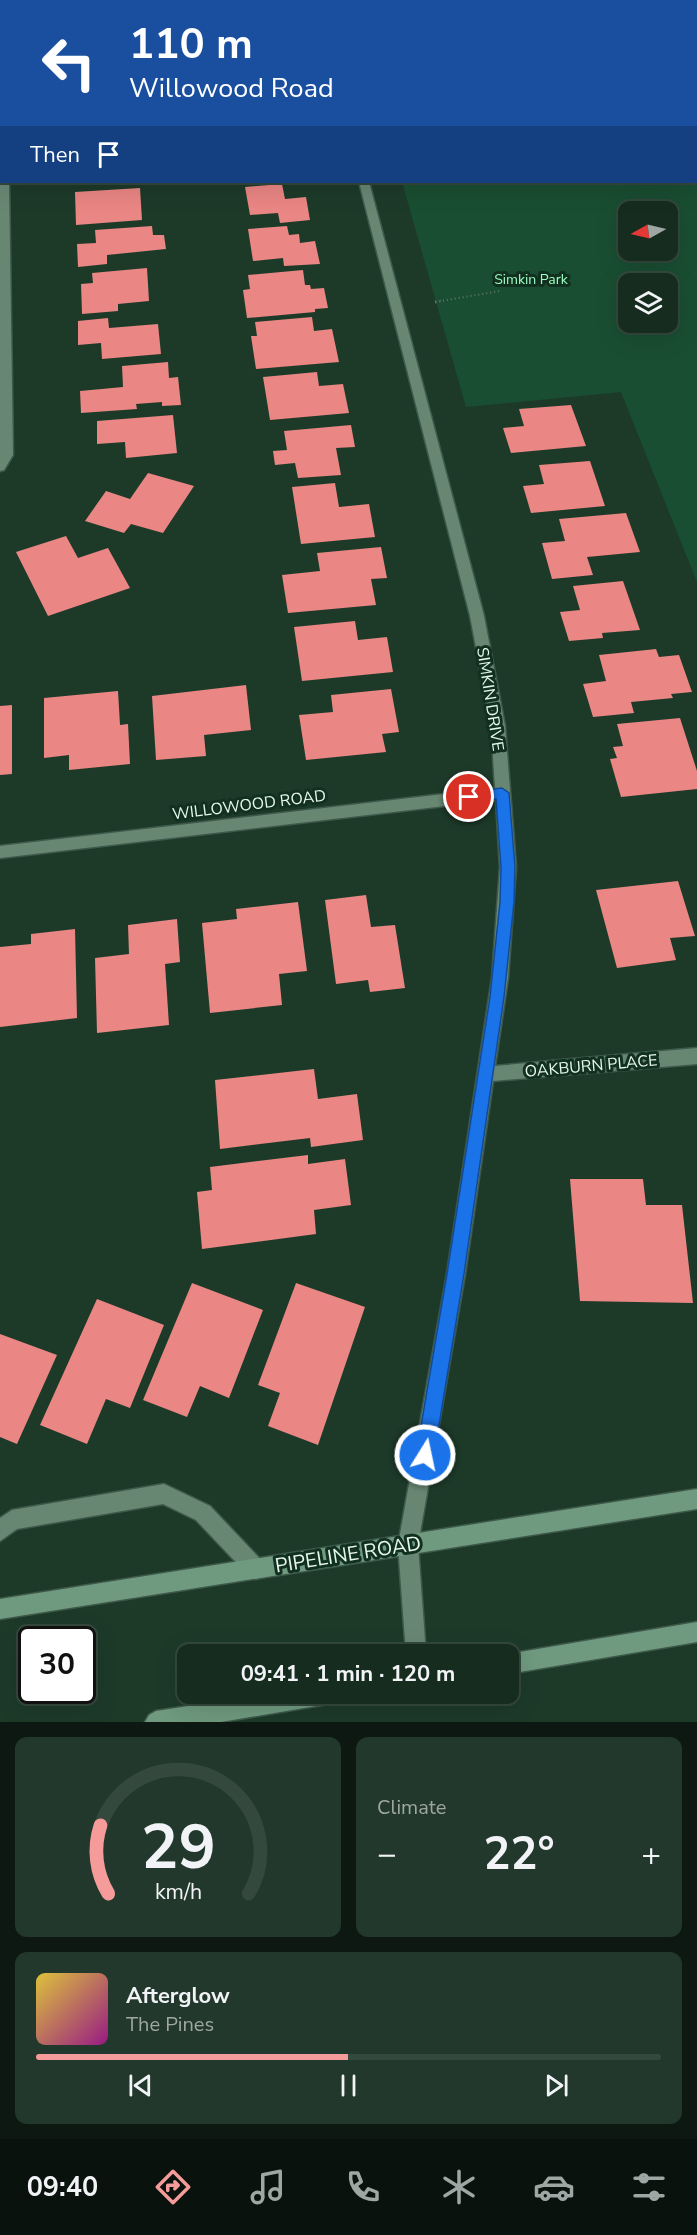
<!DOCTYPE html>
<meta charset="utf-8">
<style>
:root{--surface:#162c1f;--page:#23382c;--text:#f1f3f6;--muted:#9ea7a4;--line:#35483d;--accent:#f59b99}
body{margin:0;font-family:"Nunito Sans",sans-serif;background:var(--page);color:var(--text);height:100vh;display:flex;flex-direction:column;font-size:22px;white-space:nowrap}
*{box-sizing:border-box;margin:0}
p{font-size:20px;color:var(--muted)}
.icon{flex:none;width:33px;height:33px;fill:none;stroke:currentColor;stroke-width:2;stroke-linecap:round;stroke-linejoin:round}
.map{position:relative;height:1722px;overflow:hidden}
.details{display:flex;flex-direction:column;gap:15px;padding:15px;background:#0c1811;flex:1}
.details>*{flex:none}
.hud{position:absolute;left:0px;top:0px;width:698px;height:183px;box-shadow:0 6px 24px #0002,0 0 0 2px var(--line);background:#1a4fa0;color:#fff;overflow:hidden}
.needle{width:39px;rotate:262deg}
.buttons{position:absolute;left:618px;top:201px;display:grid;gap:12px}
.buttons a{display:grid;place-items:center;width:60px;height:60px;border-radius:12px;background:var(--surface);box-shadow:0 6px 24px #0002,0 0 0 2px var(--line);font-size:30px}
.speed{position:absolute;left:18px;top:1626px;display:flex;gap:12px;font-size:30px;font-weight:700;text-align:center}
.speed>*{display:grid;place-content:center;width:78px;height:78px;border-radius:50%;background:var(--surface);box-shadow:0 6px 24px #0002,0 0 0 2px var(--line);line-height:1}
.speed .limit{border:3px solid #111;border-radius:9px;background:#fff;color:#111}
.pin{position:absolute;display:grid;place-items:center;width:51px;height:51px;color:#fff;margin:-26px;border:3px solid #fff;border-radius:50%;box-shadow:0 2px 6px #0007}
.me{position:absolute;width:66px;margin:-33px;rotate:10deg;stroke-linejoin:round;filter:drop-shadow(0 0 4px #0008)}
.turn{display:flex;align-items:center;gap:21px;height:126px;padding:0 30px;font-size:27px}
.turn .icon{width:78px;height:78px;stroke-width:2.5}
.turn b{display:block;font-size:42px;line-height:51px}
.then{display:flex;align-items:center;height:57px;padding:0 30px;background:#0003;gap:12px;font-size:22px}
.big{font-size:45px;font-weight:700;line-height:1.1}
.details .card{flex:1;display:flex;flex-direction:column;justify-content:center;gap:9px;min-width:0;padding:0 21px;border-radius:12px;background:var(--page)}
.details .dial{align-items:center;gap:0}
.dial svg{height:156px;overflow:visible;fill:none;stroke:var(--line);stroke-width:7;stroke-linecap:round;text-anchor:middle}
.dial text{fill:var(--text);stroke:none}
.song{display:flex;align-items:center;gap:18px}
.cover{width:72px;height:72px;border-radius:9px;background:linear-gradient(135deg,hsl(50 70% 55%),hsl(310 70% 35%))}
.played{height:6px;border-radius:3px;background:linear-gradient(90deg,var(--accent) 50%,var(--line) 50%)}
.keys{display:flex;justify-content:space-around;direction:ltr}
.heat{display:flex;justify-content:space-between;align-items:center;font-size:33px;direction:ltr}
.details .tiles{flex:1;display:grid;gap:15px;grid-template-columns:1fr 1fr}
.card:last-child{grid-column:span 2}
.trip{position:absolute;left:177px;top:1644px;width:342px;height:60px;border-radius:12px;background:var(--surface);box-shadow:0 6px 24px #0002,0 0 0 2px var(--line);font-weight:700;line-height:60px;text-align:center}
.menu{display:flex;height:96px;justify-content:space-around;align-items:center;background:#09120c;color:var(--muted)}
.menu .icon{width:42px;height:42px}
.menu .active{color:var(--accent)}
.menu b{font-size:27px;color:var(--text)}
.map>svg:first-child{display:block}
.green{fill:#1a4e32;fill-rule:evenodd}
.building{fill:#ea8684}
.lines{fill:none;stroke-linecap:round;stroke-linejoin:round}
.lane-casing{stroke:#3e594a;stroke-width:3}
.street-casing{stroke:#3e594a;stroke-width:3}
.secondary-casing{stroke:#3e594a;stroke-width:3}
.path-far1{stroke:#5d7666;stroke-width:2;stroke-dasharray:1 3;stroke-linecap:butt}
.path{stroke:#5d7666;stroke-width:3;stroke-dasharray:1.5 4;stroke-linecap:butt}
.lane{fill:#688773;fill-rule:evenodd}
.street{fill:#688773;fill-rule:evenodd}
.secondary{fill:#6f9a7f;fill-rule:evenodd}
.route{fill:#1a73e8;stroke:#114b97;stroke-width:1.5}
.labels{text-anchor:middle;stroke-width:6;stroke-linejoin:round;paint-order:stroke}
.far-park-label{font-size:14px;fill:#9bfbc1;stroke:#12301f}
.street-label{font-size:16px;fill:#e6f7eb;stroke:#12301f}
.near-street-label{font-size:20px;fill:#e6f7eb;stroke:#12301f}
</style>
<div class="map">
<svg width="697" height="1722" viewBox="0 0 697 1722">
<rect width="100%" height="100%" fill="#1d3a29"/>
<path class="green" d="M132 0H697V582L621 392 466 407 402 182H696V2ZM628 212H668V250H628ZM628 284H668V322H628Z"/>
<path class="building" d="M282 184 285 199 306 197 310 220 280 223 278 213 250 215 245 187Z
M140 188 142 220 76 225 75 192Z
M152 226 153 235H164L166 249 107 255V264L78 267 77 244 96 243 95 230Z
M287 226 289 235 299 234 300 243 315 241 320 264 284 266 283 258 253 261 248 229Z
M147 268 149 301 118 304V311L82 314 81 284 93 283 92 273Z
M303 270 305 285H310L311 289 324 288 328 308 315 309V312L247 318 243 290 250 289 248 275Z
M312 317 314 331 332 329 339 362 256 369 251 336H257L255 322Z
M108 318 109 328 158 324 161 354 102 359 101 343 78 345V321Z
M168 362 169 378 178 377 181 405 162 406V402L136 404 137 409 81 413 80 391 123 387 122 366Z
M317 372 319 386 343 384 349 413 270 420 263 377Z
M571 405 586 446 511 453 503 428 524 426 519 409Z
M173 415 177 453 126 458 125 442 97 444V421Z
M351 425 355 447 336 448 341 475 298 478 295 463 275 465 273 451 287 450 284 431Z
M590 461 605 506 531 513 523 486 544 484 539 465Z
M148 473 194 486 163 533 131 524 124 533 85 521 106 491 130 499Z
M335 483 339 507 369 504 375 537 301 544 292 487Z
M626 513 640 552 587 557 593 575 552 579 542 543 565 541 559 519Z
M66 536 78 558 108 548 130 588 48 616 16 552Z
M381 547 387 578 371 579 376 605 288 613 282 575 320 571 317 553Z
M623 581 640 630 602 633 603 638 569 641 560 612 580 610 573 586Z
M355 621 358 640 387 637 393 672 302 681 294 627Z
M656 649 659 657 679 655 692 692 671 694 673 698 631 702 634 713 593 717 583 684 606 681 599 655Z
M246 685 251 730 204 735 206 756 156 760 152 696Z
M391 689 399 732 382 734 386 752 306 760 299 715 333 712 331 695Z
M118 691 120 725 128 724 130 764 69 770V755L44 758V698Z
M12 705V774L0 775V706Z
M680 718 697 771V789L621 797 610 759 617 758 613 747 623 746 617 724Z
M678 881 695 936 670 938 676 960 617 968 596 890Z
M366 895 371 927 395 925 405 988 370 992 368 980 336 984 325 900Z
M298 902 307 971 279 974 282 1005 210 1013 202 923 237 919 236 909Z
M177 919 180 962 165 964 169 1025 97 1033 95 958 129 954 128 925Z
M75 929 77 1018 0 1027V947L31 944V934Z
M314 1069 318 1099 357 1094 363 1140 311 1147 310 1138 220 1149 215 1080Z
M308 1155V1164L345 1159 351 1205 314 1210 316 1234 202 1249 197 1192 212 1190 210 1167Z
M570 1179H643L646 1205H682L693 1303 580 1301Z
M192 1283 263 1310 229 1398 200 1386 187 1417 143 1400Z
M296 1283 365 1307 318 1445 268 1426 280 1393 258 1385Z
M97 1299 164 1325 130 1408 106 1399 87 1444 40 1425Z
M0 1334 57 1355 17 1444 0 1437Z"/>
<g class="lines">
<defs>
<path id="lane" d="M164 1484 210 1506 263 1562 266 1569 263 1576 256 1579 249 1576 196 1520 163 1504 17 1529 0 1541V1518L12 1510Z"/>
<path id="street" d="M0 64 2 65V71L0 70Z
M0 180 9 182 13 455 4 470 0 471Z
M359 182H369L484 616 505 726 516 867 508 978 495 1066 697 1048V1064L493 1081 465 1274 418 1545 426 1654H406L398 1545 447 1274 492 978 500 867 496 800 0 858V846L495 788 491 726 470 616Z"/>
<path id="secondary" d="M697 1489V1509L0 1619V1599Z
M697 1622V1642L508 1674V1654H506H508Z
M267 1694H338L335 1701 328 1704 221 1722H145L149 1715 156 1711Z"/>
</defs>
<use href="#lane" class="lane-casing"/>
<use href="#street" class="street-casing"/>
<use href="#secondary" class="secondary-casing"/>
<path class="path-far1" d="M218 0 227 2
M435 302 500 291"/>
<path class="path" d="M435 302 441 301"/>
<use href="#lane" class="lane"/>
<use href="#street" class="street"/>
<use href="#secondary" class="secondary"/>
</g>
<path class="route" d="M502 788 509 793 515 867 514 902 504 997 464 1274 434 1455 431 1461 425 1464 419 1461 416 1455 447 1274 490 997 500 902 501 867 496 799 469 802 462 797 469 792Z"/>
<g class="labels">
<g class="far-park-label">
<text x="531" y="284">Simkin Park</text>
</g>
<g class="street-label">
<text transform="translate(491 699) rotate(81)" y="6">SIMKIN DRIVE</text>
<text transform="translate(249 804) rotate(-7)" y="6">WILLOWOOD ROAD</text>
<text transform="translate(591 1065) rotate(-5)" y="6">OAKBURN PLACE</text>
</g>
<g class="near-street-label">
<text transform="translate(348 1554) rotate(-9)" y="7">PIPELINE ROAD</text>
</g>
</g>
</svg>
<div class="buttons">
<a><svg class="needle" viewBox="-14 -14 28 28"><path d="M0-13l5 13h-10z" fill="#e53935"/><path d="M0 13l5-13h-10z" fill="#9ea7a4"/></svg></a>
<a><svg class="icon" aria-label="layers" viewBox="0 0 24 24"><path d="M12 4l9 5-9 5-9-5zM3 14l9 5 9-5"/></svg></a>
</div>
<div class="speed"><div class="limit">30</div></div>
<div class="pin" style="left:469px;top:797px;background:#d93025"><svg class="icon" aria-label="arrive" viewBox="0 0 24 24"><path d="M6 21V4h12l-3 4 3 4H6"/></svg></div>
<svg class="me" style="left:425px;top:1455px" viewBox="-20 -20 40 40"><circle r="17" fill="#1a73e8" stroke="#fff" stroke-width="3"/><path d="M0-11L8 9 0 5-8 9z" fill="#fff"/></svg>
<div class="trip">09:41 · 1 min · 120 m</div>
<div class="hud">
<div class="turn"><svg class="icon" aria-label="left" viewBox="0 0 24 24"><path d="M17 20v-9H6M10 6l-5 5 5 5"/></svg><div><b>110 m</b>Willowood Road</div></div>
<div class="then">Then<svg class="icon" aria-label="arrive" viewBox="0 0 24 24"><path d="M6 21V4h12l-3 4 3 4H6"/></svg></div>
</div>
</div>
<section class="details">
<div class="tiles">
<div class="card dial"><svg viewBox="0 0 100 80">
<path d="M14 69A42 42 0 1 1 86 69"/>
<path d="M14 69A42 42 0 0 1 10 34" stroke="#f59b99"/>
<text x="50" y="56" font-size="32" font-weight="700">29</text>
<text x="50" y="72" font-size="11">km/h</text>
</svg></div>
<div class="card"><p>Climate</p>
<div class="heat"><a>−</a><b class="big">22°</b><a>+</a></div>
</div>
<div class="card">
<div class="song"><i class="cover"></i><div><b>Afterglow</b><p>The Pines</p></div></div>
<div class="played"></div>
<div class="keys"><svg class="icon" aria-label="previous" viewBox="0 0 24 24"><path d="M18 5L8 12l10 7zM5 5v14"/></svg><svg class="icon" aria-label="pause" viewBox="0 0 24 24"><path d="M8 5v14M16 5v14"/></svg><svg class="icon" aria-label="next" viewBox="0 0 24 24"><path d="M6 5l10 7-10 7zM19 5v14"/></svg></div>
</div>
</div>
</section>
<nav class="menu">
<b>09:40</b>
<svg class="icon active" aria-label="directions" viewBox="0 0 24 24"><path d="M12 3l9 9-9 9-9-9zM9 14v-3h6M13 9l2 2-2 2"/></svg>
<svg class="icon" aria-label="music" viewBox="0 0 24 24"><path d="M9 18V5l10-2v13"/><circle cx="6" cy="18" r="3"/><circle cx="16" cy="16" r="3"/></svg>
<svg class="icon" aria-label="phone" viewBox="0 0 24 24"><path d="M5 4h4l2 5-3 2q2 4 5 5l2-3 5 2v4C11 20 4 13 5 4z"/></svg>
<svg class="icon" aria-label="climate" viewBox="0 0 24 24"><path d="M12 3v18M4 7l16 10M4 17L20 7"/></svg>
<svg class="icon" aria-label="car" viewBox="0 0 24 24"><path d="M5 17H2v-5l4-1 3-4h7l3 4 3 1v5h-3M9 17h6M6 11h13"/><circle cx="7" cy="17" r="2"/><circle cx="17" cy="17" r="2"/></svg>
<svg class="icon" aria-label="filters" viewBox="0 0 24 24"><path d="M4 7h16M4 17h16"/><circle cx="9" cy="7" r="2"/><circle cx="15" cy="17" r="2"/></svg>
</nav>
